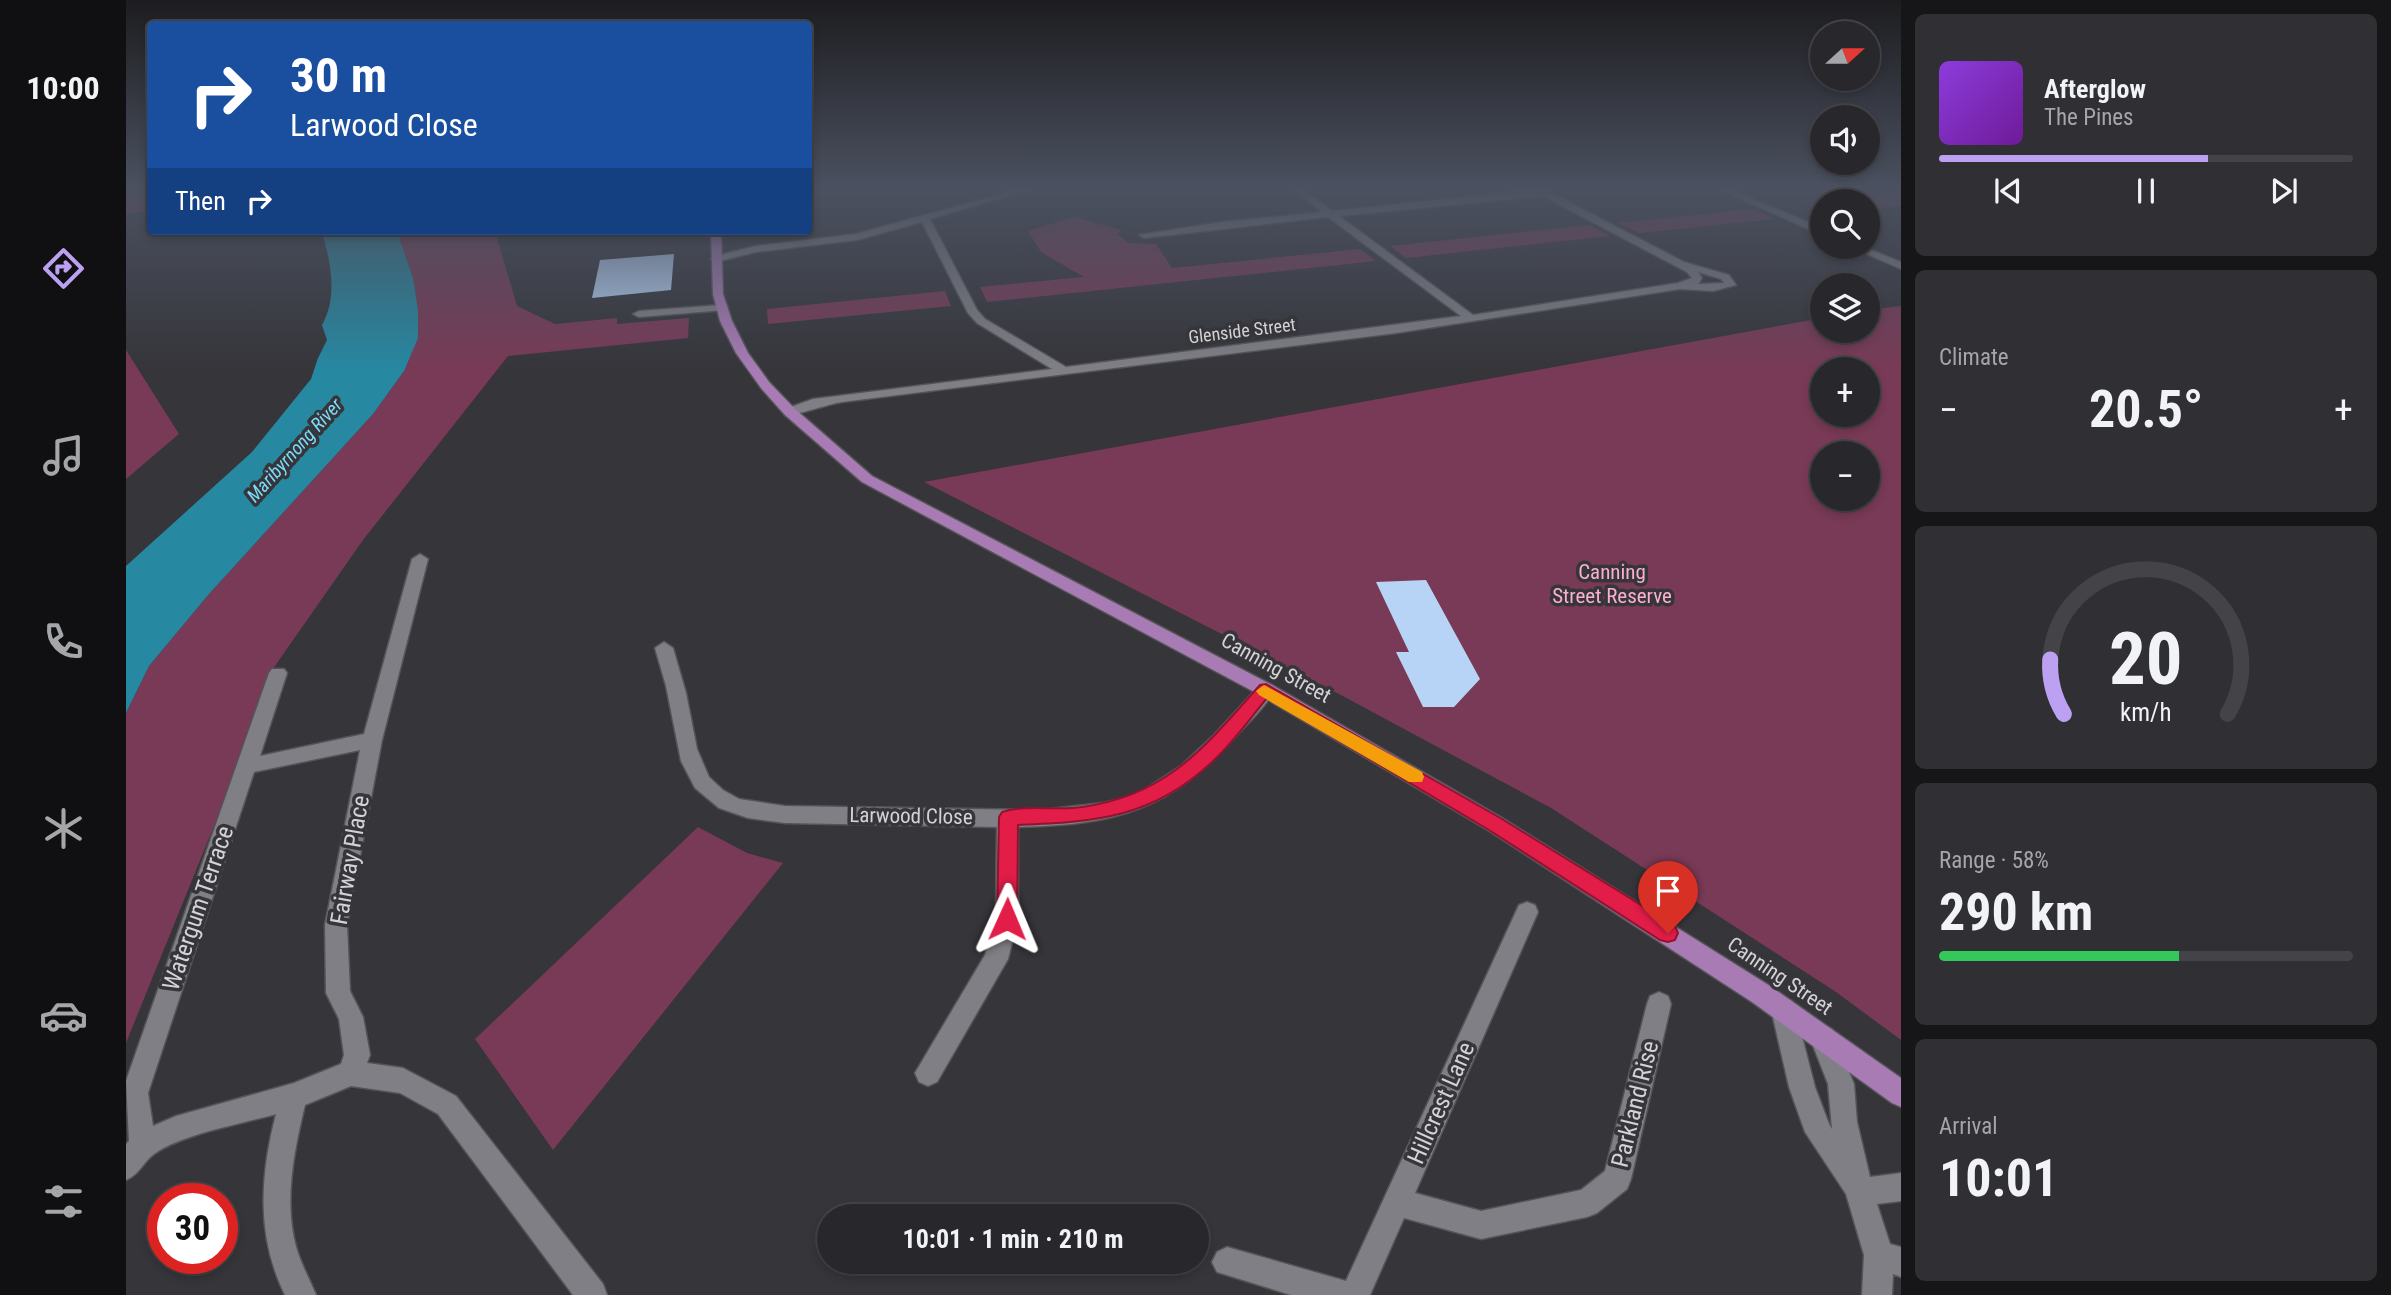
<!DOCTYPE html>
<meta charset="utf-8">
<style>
:root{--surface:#28282c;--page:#303034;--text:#f1f3f6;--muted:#a5a6a9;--line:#444448;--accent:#bca0f2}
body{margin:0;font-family:"Roboto Condensed",sans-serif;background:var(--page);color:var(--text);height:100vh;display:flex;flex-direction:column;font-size:26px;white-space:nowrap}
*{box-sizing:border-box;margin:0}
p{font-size:23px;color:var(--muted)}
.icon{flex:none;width:38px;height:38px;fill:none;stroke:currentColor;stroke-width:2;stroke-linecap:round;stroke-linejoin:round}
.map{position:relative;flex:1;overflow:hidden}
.details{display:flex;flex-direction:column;gap:14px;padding:14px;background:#161618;width:490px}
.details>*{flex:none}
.banner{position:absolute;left:21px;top:21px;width:665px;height:214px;border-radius:7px;box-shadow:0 4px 10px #0003,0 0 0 2px var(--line);background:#1a4fa0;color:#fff;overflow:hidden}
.needle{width:46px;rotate:69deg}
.buttons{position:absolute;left:1684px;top:21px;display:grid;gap:14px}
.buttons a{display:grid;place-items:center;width:70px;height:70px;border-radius:50%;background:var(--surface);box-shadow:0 4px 10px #0003,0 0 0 2px var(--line);font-size:35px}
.speed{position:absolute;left:21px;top:1183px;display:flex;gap:14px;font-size:35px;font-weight:700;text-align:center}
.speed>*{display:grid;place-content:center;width:91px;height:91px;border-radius:50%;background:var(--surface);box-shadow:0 4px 10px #0003,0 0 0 2px var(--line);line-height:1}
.speed .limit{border:10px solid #d22;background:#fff;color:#111}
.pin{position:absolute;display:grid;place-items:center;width:60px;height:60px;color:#fff;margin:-72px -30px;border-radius:50% 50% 50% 0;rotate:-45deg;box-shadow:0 0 7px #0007}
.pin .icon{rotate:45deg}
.me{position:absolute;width:77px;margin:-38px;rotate:1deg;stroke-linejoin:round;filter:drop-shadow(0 0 5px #0008)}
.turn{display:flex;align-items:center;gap:24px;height:147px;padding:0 28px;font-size:32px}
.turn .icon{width:91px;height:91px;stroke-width:2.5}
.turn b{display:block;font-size:49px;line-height:60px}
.then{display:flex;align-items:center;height:66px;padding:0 28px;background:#0003;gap:14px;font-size:26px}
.big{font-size:52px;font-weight:700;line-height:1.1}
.details .widget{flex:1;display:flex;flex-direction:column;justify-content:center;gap:10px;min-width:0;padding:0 24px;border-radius:10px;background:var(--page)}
.details .dial{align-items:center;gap:0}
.dial svg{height:182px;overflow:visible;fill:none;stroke:var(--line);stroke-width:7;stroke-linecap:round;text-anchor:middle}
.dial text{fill:var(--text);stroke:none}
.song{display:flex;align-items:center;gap:21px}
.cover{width:84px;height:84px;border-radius:10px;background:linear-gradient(135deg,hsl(270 70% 55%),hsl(280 70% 35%))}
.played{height:7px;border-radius:4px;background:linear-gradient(90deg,var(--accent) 65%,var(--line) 65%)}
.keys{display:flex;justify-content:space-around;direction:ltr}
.heat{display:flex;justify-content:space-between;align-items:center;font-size:38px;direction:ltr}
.charge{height:10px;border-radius:5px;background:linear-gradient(90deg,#34c759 58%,var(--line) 0)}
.trip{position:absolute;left:691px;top:1204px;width:392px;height:70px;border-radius:35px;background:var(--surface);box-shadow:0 4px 10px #0003,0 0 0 2px var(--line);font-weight:700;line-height:70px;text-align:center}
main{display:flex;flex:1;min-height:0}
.dock{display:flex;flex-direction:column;width:126px;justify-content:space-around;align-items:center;background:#101012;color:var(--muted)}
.dock .icon{width:49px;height:49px}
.dock .current{color:var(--accent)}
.dock b{font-size:32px;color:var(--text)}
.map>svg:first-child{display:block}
.green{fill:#783a56;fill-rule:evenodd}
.water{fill:#2688a1}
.building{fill:#b7d4f6}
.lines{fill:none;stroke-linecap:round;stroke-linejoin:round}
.minor-casing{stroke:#545457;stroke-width:3}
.primary-casing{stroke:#545457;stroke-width:3}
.minor{fill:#7f7f85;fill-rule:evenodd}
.primary{fill:#a87bb4;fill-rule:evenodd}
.route{fill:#e11d48;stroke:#92132f;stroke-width:2}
.slow{fill:#f59e0b}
.labels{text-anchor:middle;stroke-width:7;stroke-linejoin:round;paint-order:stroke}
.far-street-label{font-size:18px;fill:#d3d3d6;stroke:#35353a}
.far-water-label{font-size:19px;font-style:italic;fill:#7bdbf9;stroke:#35353a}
.park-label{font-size:21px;fill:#fcaece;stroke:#35353a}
.street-label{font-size:21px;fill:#d3d3d6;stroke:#35353a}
.near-street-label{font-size:24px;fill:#d3d3d6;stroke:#35353a}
</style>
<main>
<nav class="dock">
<b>10:00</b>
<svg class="icon current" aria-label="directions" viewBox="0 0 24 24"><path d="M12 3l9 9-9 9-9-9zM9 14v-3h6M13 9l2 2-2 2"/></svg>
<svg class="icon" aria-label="music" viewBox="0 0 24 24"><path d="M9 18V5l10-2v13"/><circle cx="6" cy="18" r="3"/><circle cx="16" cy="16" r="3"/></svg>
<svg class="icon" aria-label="phone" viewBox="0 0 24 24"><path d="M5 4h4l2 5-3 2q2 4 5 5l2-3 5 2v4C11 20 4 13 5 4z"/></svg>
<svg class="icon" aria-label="climate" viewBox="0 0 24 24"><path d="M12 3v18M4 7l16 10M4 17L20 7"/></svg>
<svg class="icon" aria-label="car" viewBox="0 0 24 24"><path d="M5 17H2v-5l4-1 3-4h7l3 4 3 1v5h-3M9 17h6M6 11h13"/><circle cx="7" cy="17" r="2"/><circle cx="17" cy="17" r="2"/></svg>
<svg class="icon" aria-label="filters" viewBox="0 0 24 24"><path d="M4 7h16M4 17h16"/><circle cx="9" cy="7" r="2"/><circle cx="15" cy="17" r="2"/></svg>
</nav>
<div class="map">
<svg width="1775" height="1295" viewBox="0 0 1775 1295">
<rect width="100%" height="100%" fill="#35353a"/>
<path class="green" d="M0 189H24V211L0 214Z
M1775 193V206L1741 209V201H1698Z
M1626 209 1649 219 1513 233 1492 223Z
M948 217 995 230 991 234 1003 243 1030 244 1046 268 1234 249 1250 261 861 302 854 287 958 277 915 252 902 231Z
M1464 225 1484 236 1280 258 1264 246Z
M271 231H369L391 306 429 324 491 318V324L563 318 562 338 382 356 237 540 144 673 107 779 0 1043V713L23 666 83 594 247 414 278 371 287 278Z
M819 291 825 306 642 324 641 309Z
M1775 306V1040L1710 992 1425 808 1213 694 798 482 1696 318V331H1741V310ZM1696 369H1741V415H1696ZM1696 453H1741V499H1696Z
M0 350 53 434 0 479Z
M572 827 621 853 657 863 427 1150 349 1039Z"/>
<path class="water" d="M195 231H271L287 278 292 310V338L278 371 247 414 83 594 23 666 0 713V566L126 452 185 379 192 358 201 340 196 325C212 298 205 259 195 231Z"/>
<path class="building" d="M548 254 545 290 466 298 474 260Z
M1300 580 1354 679 1328 707H1297L1270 652H1283L1250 582Z"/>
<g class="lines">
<defs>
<path id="minor" d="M893 189H907L804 219 851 310 859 319 940 367 1335 316 1202 217 1018 238 1013 235 1095 222 1196 212 1166 189H1176L1206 211 1418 189 1558 262 1603 275 1610 285 1587 291 1554 289 1270 333 716 402C702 404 670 416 659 415V409L687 399 926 369 851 323 842 313 796 222 731 240 630 252 590 262 585 259 586 257 630 246 730 234ZM1417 196 1561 272 1566 278 1552 283 1347 315 1213 216ZM1572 272 1595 279 1598 283 1572 284 1576 278Z
M1592 189H1603L1696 228V235Z
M1725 247H1738L1775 262V269Z
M595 305 600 308 599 310 513 317 507 314 513 311Z
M294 554 302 559 256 740 221 925 224 991 237 1017 244 1055 241 1063 277 1068 330 1096 477 1284 481 1295H447L312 1114 274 1093 225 1086 179 1105C168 1151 157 1203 171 1250 176 1266 184 1280 190 1295H159C130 1236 134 1176 150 1114 116 1124 56 1134 28 1154 17 1162 14 1174 0 1180V1144L3 1141 0 1081 143 673 146 669H158L161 673 134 756 238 734 286 559ZM234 750 199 925 200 993 213 1019 218 1055 215 1064 168 1083 50 1116 27 1126 22 1093 128 772Z
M538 642 547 648 560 693 571 749 583 777 597 790 613 799 659 806 915 810 977 803 1000 798 1018 790 1055 766 1088 735 1134 685H1146L1149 690C1140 706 1124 721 1111 735 1044 810 991 825 892 827V919L882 959 811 1082 802 1086 793 1082 789 1073 859 955 870 919 871 827 659 823 622 818 593 808 569 788 555 761 540 686 529 648Z
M1401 902 1409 905 1412 912 1289 1193 1355 1211 1455 1190 1479 1171 1521 1004 1524 996 1533 992 1542 996 1545 1004 1505 1179 1501 1189 1471 1213 1461 1217 1355 1239 1278 1218 1244 1295H1165L1091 1272 1086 1262 1091 1252 1101 1247 1220 1281 1393 905Z
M1657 997 1666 1001 1669 1009 1689 1087 1703 1124 1706 1129 1702 1084 1684 1038 1688 1029 1697 1026 1706 1029 1728 1084 1731 1122 1744 1177 1775 1173V1201L1751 1204 1764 1244 1775 1247V1277L1767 1274 1766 1295H1736L1738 1255 1720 1194 1679 1132 1663 1087 1645 1009 1648 1001Z"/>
<path id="primary" d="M585 231H595L597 294 606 321 622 353 643 382 669 409 746 476 1146 685 1376 818 1644 986 1775 1078V1107L1766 1103 1626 1002 1362 830 1134 695 736 482 659 415 635 388 610 353 594 321 587 294Z"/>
</defs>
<use href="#minor" class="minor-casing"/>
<use href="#primary" class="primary-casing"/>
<use href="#minor" class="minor"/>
<use href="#primary" class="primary"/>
</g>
<linearGradient id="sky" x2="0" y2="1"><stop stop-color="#1d1d20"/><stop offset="0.51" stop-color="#4b5160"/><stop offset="1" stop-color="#4b5160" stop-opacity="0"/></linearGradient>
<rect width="1775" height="370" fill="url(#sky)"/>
<path class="route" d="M1140 684 1376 819 1549 926 1552 933 1549 940 1542 942 1534 940 1363 830 1141 698C1123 720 1106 744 1085 763 1026 818 969 822 892 825L891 919 888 925 881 928 874 925 871 919 873 817 876 812C901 804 931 811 956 807 1043 795 1079 746 1134 685Z"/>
<path class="slow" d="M1138 685 1296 772 1298 777 1296 782H1283L1133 695 1130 691Z"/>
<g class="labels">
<g class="far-street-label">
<text transform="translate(1116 331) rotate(-7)" y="6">Glenside Street</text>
</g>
<g class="far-water-label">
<text transform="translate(168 450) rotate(-48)" y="7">Maribyrnong River</text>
</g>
<g class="park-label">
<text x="1486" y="579">Canning<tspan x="1486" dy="24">Street Reserve</tspan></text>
</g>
<g class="street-label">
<text transform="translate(1150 668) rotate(29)" y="7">Canning Street</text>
<text transform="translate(785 816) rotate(1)" y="7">Larwood Close</text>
<text transform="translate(1654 976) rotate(34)" y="7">Canning Street</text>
</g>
<g class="near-street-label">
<text transform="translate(224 860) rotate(-80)" y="8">Fairway Place</text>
<text transform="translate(72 908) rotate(-71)" y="8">Watergum Terrace</text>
<text transform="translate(1315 1103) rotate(-66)" y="8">Hillcrest Lane</text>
<text transform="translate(1509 1104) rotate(-76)" y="8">Parkland Rise</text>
</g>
</g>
</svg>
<div class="buttons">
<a><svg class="needle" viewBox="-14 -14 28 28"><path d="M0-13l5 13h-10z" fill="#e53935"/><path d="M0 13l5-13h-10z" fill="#a5a6a9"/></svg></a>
<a><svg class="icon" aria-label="sound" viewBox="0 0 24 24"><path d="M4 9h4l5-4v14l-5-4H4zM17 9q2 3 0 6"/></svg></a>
<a><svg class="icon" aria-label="search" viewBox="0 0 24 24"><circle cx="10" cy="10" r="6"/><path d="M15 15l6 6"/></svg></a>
<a><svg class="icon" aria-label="layers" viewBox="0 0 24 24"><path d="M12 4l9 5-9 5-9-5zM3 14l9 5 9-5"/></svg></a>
<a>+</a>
<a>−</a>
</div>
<div class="speed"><div class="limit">30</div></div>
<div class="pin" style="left:1542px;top:933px;background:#d93025"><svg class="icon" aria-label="arrive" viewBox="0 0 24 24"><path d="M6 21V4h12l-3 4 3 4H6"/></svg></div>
<svg class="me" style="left:881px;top:919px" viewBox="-20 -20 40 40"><path d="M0-17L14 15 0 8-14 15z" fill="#e11d48" stroke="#fff" stroke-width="4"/></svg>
<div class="trip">10:01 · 1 min · 210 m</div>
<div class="banner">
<div class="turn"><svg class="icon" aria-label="right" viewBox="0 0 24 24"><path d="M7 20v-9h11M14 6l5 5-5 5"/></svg><div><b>30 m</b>Larwood Close</div></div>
<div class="then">Then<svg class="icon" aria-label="right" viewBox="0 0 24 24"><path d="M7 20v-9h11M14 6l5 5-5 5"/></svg></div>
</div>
</div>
<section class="details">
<div class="widget">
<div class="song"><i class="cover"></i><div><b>Afterglow</b><p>The Pines</p></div></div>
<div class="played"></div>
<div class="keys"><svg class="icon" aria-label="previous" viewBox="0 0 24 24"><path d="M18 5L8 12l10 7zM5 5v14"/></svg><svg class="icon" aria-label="pause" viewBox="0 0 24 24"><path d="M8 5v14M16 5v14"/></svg><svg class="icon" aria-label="next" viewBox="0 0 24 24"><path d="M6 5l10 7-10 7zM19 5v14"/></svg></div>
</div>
<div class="widget"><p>Climate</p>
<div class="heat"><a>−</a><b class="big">20.5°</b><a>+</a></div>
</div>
<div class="widget dial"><svg viewBox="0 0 100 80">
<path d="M14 69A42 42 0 1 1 86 69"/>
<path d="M14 69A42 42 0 0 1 8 45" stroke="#bca0f2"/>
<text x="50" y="56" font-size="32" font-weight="700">20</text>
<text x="50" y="72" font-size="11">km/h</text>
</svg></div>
<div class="widget"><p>Range · 58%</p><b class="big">290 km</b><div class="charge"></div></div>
<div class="widget"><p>Arrival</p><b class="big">10:01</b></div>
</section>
</main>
